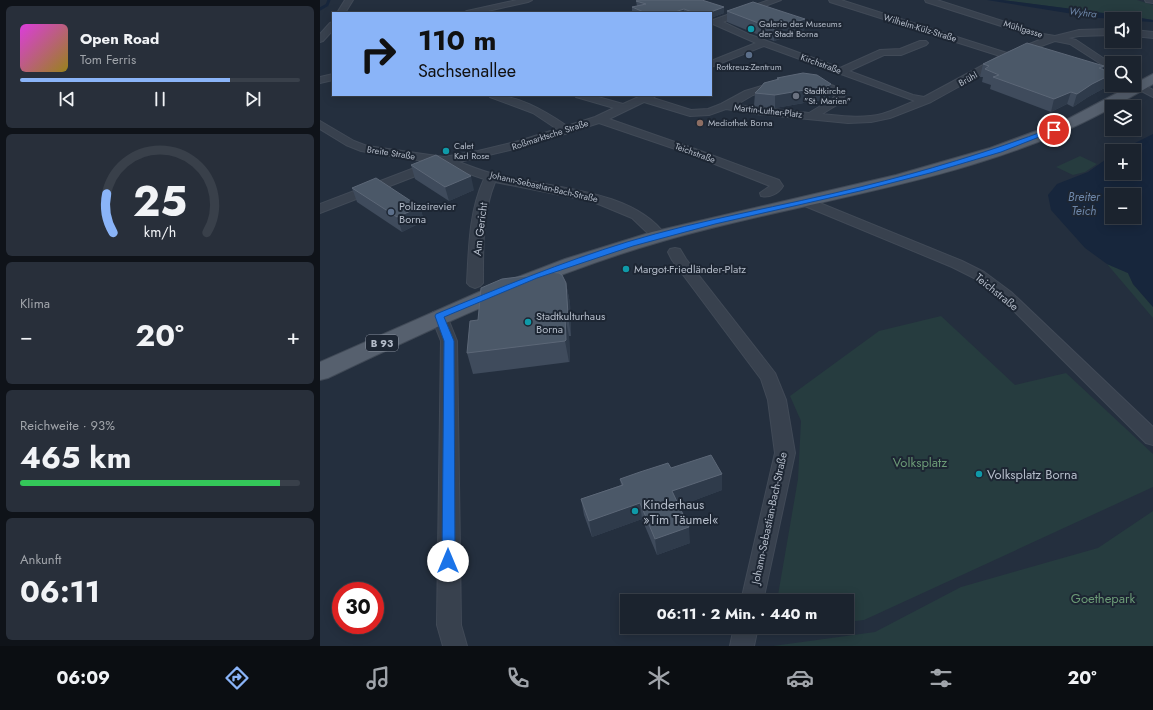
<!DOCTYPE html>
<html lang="de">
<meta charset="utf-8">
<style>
:root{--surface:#1b232e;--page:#282f3a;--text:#f1f3f6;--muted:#a0a4aa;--line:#39404a;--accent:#8ab4f8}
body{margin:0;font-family:Jost,sans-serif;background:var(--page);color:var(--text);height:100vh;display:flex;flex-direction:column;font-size:15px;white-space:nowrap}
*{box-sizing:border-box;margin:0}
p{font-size:13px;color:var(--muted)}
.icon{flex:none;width:22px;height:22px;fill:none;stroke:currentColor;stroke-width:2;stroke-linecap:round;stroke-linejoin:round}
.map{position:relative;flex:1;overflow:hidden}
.details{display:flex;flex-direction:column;gap:6px;padding:6px;background:#0f1319;width:320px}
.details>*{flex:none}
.hud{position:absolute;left:12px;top:12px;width:380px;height:84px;border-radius:0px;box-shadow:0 2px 10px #0003,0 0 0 1px var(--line);background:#8ab4f8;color:#111;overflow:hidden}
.fabs{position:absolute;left:785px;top:12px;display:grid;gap:8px}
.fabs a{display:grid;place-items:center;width:36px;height:36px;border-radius:0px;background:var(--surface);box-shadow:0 2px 10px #0003,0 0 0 1px var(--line);font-size:20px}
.speed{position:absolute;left:12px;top:582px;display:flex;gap:8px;font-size:20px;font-weight:700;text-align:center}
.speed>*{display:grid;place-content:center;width:52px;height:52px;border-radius:50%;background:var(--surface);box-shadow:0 2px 10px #0003,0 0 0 1px var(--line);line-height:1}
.speed .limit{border:6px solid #d22;background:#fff;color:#111}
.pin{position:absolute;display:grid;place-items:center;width:34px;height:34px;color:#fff;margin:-17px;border:2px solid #fff;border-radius:50%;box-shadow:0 1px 4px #0007}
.me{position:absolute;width:44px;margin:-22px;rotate:0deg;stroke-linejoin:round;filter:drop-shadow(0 0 3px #0008)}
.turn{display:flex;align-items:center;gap:14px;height:84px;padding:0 20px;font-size:18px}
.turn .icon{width:52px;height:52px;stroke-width:2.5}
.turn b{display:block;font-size:28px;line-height:34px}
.big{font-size:30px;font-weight:700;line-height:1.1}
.details .widget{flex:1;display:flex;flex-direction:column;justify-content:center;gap:6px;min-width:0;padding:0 14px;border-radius:6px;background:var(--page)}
.details .dial{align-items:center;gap:0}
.dial svg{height:104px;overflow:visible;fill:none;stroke:var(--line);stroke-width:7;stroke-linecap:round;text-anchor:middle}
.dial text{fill:var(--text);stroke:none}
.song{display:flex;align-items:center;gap:12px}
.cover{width:48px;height:48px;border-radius:6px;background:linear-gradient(135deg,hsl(300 70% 55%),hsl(50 70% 35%))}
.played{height:4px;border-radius:2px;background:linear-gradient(90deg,var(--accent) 75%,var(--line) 75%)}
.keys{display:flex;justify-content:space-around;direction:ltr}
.heat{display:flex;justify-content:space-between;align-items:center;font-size:22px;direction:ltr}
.charge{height:6px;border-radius:3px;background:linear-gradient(90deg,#34c759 93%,var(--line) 0)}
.trip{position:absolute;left:300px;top:594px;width:234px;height:40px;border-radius:0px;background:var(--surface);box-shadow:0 2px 10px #0003,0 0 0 1px var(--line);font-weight:700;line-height:40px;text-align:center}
.menu{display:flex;height:64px;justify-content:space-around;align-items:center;background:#0b0e12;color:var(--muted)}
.menu .icon{width:28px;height:28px}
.menu .active{color:var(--accent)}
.menu b{font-size:18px;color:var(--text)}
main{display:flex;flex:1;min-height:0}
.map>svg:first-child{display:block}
.green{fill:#263c3f}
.water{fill:#17263c;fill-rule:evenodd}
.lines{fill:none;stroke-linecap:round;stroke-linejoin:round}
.stream{stroke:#17263c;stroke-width:3}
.street-casing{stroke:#414a57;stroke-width:2}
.primary-casing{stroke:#414a57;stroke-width:2}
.street{fill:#38414e;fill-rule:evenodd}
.primary{fill:#56606e;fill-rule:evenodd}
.wall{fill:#3f4b5c}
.shaded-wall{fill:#2f3b4b}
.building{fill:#4b5868;stroke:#5c6777}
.route{fill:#1a73e8;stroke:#114b97}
.culture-dot{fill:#0f9aa8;stroke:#1d2633;stroke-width:1.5}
.service-dot{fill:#5c6f8a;stroke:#1d2633;stroke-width:1.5}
.worship-dot{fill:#6b7280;stroke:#1d2633;stroke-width:1.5}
.education-dot{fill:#8d6e63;stroke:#1d2633;stroke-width:1.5}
.labels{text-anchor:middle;stroke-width:4;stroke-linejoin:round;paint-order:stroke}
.far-poi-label{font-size:9px;fill:#b4bcc9;stroke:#1d2633;text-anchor:start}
.far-street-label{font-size:9px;fill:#b4bcc9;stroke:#1d2633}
.far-water-label{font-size:10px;font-style:italic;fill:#6d86a8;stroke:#1d2633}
.shield{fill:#1d2633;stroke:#878f9c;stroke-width:1}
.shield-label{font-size:10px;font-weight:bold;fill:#b4bcc9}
.poi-label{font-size:11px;fill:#b4bcc9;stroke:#1d2633;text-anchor:start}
.street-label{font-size:11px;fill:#b4bcc9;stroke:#1d2633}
.water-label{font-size:12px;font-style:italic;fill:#6d86a8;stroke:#1d2633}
.near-park-label{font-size:13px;fill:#6b9a76;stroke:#1d2633}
.near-poi-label{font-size:13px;fill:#b4bcc9;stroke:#1d2633;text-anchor:start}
</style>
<main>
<section class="details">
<div class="widget">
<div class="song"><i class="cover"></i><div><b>Open Road</b><p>Tom Ferris</p></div></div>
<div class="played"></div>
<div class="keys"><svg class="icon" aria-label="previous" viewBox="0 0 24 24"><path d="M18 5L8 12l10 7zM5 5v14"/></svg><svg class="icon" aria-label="pause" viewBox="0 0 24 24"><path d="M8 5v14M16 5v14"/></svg><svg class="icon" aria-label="next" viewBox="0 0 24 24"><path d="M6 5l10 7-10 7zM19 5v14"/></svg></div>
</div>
<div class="widget dial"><svg viewBox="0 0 100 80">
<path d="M14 69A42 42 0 1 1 86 69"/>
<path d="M14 69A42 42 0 0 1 9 39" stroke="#8ab4f8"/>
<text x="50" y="56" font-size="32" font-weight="700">25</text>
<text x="50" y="72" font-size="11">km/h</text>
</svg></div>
<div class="widget"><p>Klima</p>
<div class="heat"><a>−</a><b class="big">20°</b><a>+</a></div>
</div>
<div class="widget"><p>Reichweite · 93%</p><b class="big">465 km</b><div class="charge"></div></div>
<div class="widget"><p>Ankunft</p><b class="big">06:11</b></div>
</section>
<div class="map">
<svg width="833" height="646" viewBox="0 0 833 646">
<rect width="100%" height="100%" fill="#242f3e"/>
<path class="green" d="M682 0H817L833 5V20Z
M760 156 777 164 765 172 753 175 736 167Z
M787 264 808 273 813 284 833 307V318Z
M621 316 695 385 746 373 833 454V487L544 620 527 622V601H457L478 479 481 421 470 396 559 331Z
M833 511V646H453L555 632 641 587 778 548Z"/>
<path class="water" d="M667 0H682L815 17 833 20V22L814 21V19L778 18Z
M833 134V307L813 284 808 273 787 264 765 248 731 210 728 195 737 184 768 172 792 155V173H814V151H799ZM792 195H814V217H792Z"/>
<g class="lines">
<path class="stream" d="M0 9 7 5 9 0"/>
<defs>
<path id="street" d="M25 0H33L25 13H17Z
M197 0H212L208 2 159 13H143L147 11Z
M449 0H461L403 22 428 34 520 68 560 50 580 49 600 41H606L608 43 606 45 581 55H564L529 71 593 95 604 97 680 56 510 2 509 0H521L687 53 722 39 606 2 605 0H617L723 34 735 36 759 30 792 29V35L759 36 748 38 756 40 792 64V71L750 44 735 41 694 56 611 102 570 118 551 122 528 123 436 114 406 109 389 115 370 116 324 102 289 119 375 149 459 180 463 186C459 193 450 198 441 196L440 193 450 186 367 153 279 123 207 146 139 162C150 166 162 171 174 174 226 188 313 188 346 236L344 239 339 240 334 239 312 218 271 201 175 182C162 214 163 249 163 283L160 286 155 288 150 286 147 283C149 247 149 212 164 179L124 165 0 213V204L110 162 41 151 26 145 0 129V121L34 141 47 146 124 157 158 151 199 141 237 129 213 113 170 97 169 95C198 95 223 110 247 126L275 117 294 108 256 97 255 95H271L303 104 323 95H337L333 98 371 110 388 109 401 104 425 91 458 81 463 84 462 86 433 95 416 105 489 113 512 99 515 96 503 88 487 83 486 81 491 78 514 86 525 95 520 103 502 114C522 116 542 119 562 114 573 111 584 105 595 101L444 46 391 67V61L436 43 393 24 392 22 393 20Z
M825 0H833V3L826 2Z
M13 22V30L3 41 0 42V34L10 23Z
M814 30 833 32V38L814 36Z
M13 74V80L0 83V77Z
M814 80 833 90V97L810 85H814Z
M485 197 642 261 664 272 691 292 833 427V445L826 443 681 298 654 278 632 267 480 204 479 201 480 198Z
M355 248 360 249 366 259 455 373 466 400 475 453 443 601H421L455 453 448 400 441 379 352 260 348 252 350 249Z
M119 311 125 312 127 316 137 341 141 625 147 646H123L117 625 121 341 111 316 113 312Z
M414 627H438L434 646H410Z"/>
<path id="primary" d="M833 74V84C803 102 773 119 740 133 613 187 475 203 343 241 227 274 118 326 8 378L0 380V362L159 292 245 259 332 232 576 175 670 148 746 120Z"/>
</defs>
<use href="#street" class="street-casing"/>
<use href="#primary" class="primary-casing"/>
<use href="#street" class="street"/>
<use href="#primary" class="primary"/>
</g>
<path class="wall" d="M316 1 404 7V13L391 18V13H312V7L317 6Z
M407 11 485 19 484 31 454 41 407 22Z
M663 64 784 66 783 69 790 85 768 97 753 107 747 104 731 112 670 89 671 85 662 82 663 77H660Z
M457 78 511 84 510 97 507 99 455 108 434 106 435 93 457 80Z
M91 165 154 190 129 201 95 179Z
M32 188 100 207 104 221 82 232 37 202Z
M211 279 246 283 250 303 251 336H249L250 361 249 362 153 374 147 353 158 320Z
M351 468 402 474V490L359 506 370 543 337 555 322 519 272 537 264 515 261 499 301 485 300 479Z"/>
<path class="shaded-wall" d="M404 7V13L391 18V13H388Z
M364 9V13H352Z
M485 19 484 31 454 41V29Z
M792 74V78L790 85 768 97 753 107 757 94 772 84Z
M511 84 510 97 507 99 455 108V95Z
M751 92 747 104 731 112 734 99Z
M151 176 154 190 129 201 125 187Z
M100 207 104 221 82 232 77 217Z
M246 283 250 303 251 336 248 315Z
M245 316 249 336 250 361 249 362 245 341Z
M402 474V490L354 508 352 491Z
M320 503 322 519 272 537 269 521Z
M369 527 370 543 337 555 335 539Z"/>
<path class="building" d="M318 0H382L404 7 388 13H375L364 9 352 13H326L312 7 326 4 316 1Z
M433 2 485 19 454 29 407 11Z
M707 43 784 66 779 68 792 73V74L772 84 757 94 751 92 734 99 673 77 679 75 665 69 669 66 663 64Z
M483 73 497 75 511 84 508 86 455 95 435 93 441 87 444 83 459 79 457 78Z
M116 155 151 176 125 187 91 165Z
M56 178 100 207 77 217 32 188Z
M228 272 239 273 242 275 246 283 248 315 245 316 246 340 245 341 147 353 150 321 158 320 161 288 182 279 206 276 211 279Z
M391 455 402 474 352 491 369 527 335 539 320 503 269 521 261 499 303 485 300 479 320 472 348 463 351 468Z"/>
<path class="route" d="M732 128 737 130 681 152 610 173 540 191 395 224 313 246 217 278 124 317 134 341 135 561 133 565 128 567 124 565 122 561 124 341 115 316 116 314C179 288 242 262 307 242 383 219 463 206 540 187 605 171 669 152 732 128Z"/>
<g class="culture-dot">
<circle cx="431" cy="29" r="4"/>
<circle cx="126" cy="151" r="4"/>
<circle cx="306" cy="269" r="4"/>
<circle cx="208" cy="322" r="4"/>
<circle cx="659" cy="474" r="4"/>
<circle cx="315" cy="511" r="4"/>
</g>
<g class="service-dot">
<circle cx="429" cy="55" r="4"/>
<circle cx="71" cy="212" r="4"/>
</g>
<circle class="worship-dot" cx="476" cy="96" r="4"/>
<circle class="education-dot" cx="380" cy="123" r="4"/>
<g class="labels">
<g class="far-poi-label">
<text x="439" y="27">Galerie des Museums<tspan x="439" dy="10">der Stadt Borna</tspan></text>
<text x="429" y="70" text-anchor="middle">Rotkreuz-Zentrum</text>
<text x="484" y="94">Stadtkirche<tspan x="484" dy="10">"St. Marien"</tspan></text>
<text x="388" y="126">Mediothek Borna</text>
<text x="134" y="149">Calet<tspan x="134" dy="10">Karl Rose</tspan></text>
</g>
<g class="far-street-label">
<text transform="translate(600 28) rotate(17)" y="3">Wilhelm-Külz-Straße</text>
<text transform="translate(703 29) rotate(17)" y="3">Mühlgasse</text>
<text transform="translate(501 64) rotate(20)" y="3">Kirchstraße</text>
<text transform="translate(648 79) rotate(-29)" y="3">Brühl</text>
<text transform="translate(448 111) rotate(6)" y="3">Martin-Luther-Platz</text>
<text transform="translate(230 135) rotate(-18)" y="3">Roßmarktsche Straße</text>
<text transform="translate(71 153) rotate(9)" y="3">Breite Straße</text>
<text transform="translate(375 153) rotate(20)" y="3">Teichstraße</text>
<text transform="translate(224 187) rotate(13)" y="3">Johann-Sebastian-Bach-Straße</text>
</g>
<g class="far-water-label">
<text transform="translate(763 12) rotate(7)" y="4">Wyhra</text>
</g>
<rect class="shield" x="46" y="335" width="32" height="16" rx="3"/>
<g class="shield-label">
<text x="62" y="347">B 93</text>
</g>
<g class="poi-label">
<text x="79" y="210">Polizeirevier<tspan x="79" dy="13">Borna</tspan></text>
<text x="314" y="273">Margot-Friedländer-Platz</text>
<text x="216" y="320">Stadtkulturhaus<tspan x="216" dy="13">Borna</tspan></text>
</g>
<g class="street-label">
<text transform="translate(160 229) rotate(-83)" y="4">Am Gericht</text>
<text transform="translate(677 292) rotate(39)" y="4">Teichstraße</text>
<text transform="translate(449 518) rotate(-78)" y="4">Johann-Sebastian-Bach-Straße</text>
</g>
<g class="water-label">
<text x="764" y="201">Breiter<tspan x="764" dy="14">Teich</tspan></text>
</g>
<g class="near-park-label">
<text x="600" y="467">Volksplatz</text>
<text x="783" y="603">Goethepark</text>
</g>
<g class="near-poi-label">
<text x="667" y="479">Volksplatz Borna</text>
<text x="323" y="509">Kinderhaus<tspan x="323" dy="15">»Tim Täumel«</tspan></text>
</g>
</g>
</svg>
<div class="fabs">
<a><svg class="icon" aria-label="sound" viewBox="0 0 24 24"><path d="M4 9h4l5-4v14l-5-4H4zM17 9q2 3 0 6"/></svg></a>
<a><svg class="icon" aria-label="search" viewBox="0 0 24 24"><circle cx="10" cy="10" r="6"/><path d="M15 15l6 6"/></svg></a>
<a><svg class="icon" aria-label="layers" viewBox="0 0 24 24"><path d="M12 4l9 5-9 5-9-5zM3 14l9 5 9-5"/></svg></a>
<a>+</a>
<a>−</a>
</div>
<div class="speed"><div class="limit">30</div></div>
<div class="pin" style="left:734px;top:130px;background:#d93025"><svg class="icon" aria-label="arrive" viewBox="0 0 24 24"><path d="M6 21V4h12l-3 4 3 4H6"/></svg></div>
<svg class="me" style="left:128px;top:561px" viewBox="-20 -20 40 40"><circle r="19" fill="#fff"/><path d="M0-13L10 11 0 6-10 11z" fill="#1a73e8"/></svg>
<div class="trip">06:11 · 2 Min. · 440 m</div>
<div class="hud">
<div class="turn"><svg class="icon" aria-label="right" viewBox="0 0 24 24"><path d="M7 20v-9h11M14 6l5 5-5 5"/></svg><div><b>110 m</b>Sachsenallee</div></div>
</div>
</div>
</main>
<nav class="menu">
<b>06:09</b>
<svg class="icon active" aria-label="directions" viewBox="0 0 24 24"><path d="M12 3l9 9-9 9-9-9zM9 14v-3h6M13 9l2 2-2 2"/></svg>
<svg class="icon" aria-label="music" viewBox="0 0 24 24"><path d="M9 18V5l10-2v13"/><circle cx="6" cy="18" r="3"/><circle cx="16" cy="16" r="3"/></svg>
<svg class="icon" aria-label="phone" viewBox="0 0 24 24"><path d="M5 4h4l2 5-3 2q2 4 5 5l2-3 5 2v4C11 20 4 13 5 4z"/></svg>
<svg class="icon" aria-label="climate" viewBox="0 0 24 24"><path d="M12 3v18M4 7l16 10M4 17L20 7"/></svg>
<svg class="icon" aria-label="car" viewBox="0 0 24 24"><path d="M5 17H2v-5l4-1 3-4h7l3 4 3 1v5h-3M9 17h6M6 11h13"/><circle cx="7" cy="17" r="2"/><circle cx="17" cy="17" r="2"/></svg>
<svg class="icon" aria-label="filters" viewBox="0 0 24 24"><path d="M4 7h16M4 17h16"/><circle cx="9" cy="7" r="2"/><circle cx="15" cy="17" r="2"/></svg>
<b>20°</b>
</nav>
